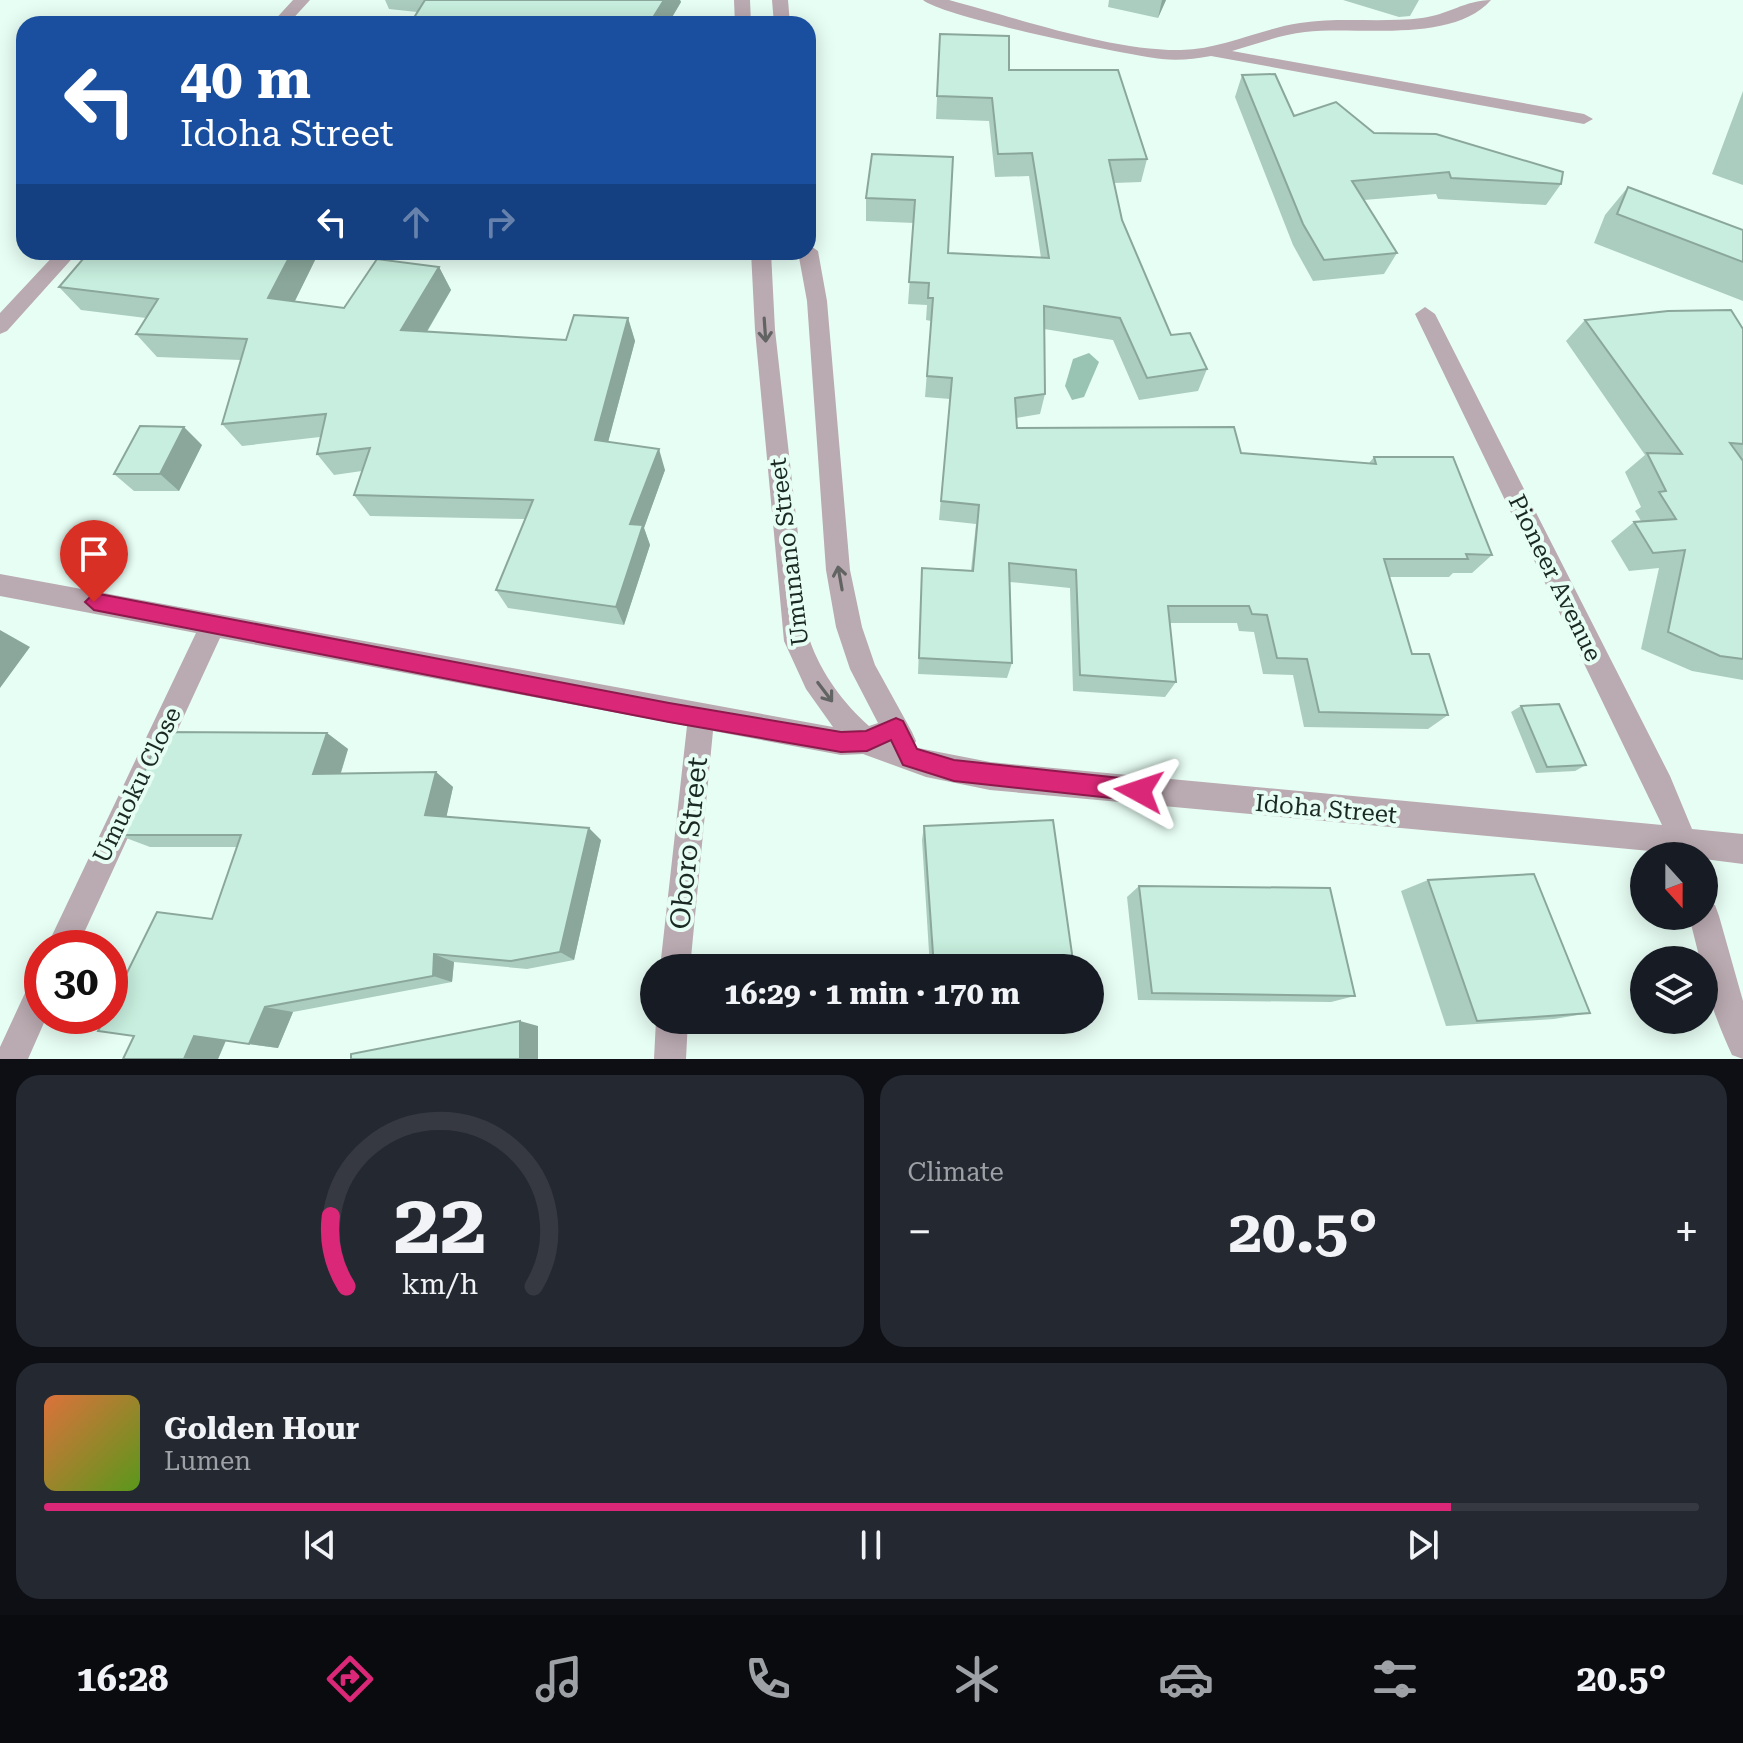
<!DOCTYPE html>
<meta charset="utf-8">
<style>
:root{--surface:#171b24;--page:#242831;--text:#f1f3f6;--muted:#9ea1a6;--line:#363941;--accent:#db2777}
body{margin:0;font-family:"Roboto Serif",serif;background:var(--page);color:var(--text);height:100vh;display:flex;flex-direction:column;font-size:30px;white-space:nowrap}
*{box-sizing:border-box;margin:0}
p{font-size:26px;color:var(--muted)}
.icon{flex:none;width:44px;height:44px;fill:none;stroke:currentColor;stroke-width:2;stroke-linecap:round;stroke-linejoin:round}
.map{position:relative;height:1059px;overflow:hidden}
.sheet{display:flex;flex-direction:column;gap:16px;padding:16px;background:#0d0f14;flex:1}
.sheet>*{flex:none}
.top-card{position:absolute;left:16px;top:16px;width:800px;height:244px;border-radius:24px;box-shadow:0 4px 20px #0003;background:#1a4fa0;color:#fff;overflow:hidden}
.needle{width:52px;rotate:159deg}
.fabs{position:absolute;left:1630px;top:842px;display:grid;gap:16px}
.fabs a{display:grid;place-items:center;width:88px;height:88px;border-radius:50%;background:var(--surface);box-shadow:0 4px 20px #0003;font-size:40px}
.speed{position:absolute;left:24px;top:930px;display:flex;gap:16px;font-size:40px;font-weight:700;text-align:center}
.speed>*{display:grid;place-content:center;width:104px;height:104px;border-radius:50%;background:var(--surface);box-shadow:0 4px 20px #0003;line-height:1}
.speed .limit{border:12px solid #d22;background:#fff;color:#111}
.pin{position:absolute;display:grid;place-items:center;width:68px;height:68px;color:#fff;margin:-82px -34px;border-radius:50% 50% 50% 0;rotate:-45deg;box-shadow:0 0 8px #0007}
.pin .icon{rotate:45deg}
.me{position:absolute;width:88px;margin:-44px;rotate:275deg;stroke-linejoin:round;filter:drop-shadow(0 0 6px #0008)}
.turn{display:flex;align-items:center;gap:28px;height:168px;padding:0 32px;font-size:36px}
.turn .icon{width:104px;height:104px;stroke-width:2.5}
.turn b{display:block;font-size:56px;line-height:68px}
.lanes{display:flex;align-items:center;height:76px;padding:0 32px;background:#0003;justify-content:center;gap:40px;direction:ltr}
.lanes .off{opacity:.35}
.big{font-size:60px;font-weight:700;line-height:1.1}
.sheet .tile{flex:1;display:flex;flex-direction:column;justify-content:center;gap:12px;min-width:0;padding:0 28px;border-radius:24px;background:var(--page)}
.sheet .dial{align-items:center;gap:0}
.dial svg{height:208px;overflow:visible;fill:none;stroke:var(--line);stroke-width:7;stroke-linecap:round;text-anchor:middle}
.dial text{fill:var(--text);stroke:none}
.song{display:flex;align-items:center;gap:24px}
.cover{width:96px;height:96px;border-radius:12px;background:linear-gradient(135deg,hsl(20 70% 55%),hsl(90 70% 35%))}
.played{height:8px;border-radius:4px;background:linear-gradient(90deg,var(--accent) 85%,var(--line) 85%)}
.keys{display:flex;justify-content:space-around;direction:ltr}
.heat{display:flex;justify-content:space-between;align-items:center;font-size:44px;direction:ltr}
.sheet .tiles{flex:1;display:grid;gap:16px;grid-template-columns:1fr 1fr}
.tile:last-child{grid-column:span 2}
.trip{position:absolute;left:640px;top:954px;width:464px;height:80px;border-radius:40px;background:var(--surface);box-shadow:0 4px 20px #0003;font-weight:700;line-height:80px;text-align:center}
.tab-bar{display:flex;height:128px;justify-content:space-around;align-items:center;background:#090b0e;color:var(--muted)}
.tab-bar .icon{width:56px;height:56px}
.tab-bar .current{color:var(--accent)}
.tab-bar b{font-size:36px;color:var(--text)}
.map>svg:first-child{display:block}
.water{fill:#99c3b2}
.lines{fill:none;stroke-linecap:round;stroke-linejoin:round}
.street{fill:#baaab1;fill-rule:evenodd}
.wall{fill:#abcdbf}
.shaded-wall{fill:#8ba79b}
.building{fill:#c7eede;stroke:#8ba79b;stroke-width:2}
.oneway{stroke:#626363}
.route{fill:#db2777;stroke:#8e194d;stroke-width:2}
.labels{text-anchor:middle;stroke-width:8;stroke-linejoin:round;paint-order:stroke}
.street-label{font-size:24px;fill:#1a2923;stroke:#e7fef4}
.near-street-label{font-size:28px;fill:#1a2923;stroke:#e7fef4}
</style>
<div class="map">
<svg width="1743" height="1059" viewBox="0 0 1743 1059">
<rect width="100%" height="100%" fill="#e7fef4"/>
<path class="water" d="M1089 353 1099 362 1084 397 1072 400 1065 386 1073 359Z"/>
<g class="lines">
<path class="street" d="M293 0H310L288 24H271Z
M734 0H750L751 24H735Z
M772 0H788L790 24H774Z
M923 0H949C1017 18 1111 51 1181 50 1222 49 1260 29 1300 23 1340 17 1381 23 1422 18 1447 15 1466 0 1491 0 1452 44 1358 26 1305 32 1280 35 1256 44 1232 51L1584 114 1593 119 1584 124 1211 56C1194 59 1178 61 1162 59 1127 55 943 17 923 0Z
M808 244 818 251 827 301 850 570 862 627 875 665 912 732 916 741 913 747 990 762 1662 825 1415 314 1425 307 1435 314 1670 776 1692 829 1743 834V864L1704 859V856L990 790 926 777 863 754 841 755 713 731 690 968H660L687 726 220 638 77 948H46L196 633 0 596V574L833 727 806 689 784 641 755 330 751 252H771L775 330 810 641C821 673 844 704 869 726L878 723 850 669 836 627 826 570 807 301 798 252H808Z
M57 252H78L7 331 0 334V313Z
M1704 901 1715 905 1719 916 1743 1001V1059L1732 1055C1719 1026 1704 992 1704 960H1700L1689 916H1704Z
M42 975V1016H47L28 1059H0V1047L31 980Z
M656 1020H688L686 1059H654Z"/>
</g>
<path class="wall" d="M385 0H680L681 2 668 24H410L417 12 389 9Z
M1109 0H1166L1158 18 1108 7Z
M1343 0H1419L1410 16 1399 17Z
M940 34 1009 70 1147 159 1141 182 1114 183 1122 220 1171 335 1207 369 1198 391 1139 400 1113 340 1044 329 1045 394 1040 414 1016 418 1017 428 1241 453 1369 463 1374 457 1492 555 1472 573H1453L1449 577H1389L1412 654 1448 715 1428 729 1304 727 1293 675 1263 674 1254 632 1239 631 1237 623H1170L1176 682 1165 697 1073 691 1070 588 1010 582 1012 663 1007 678 918 674 922 568 971 570 976 524 939 520 950 399 925 397 931 321 926 320 927 305 908 304 914 223 866 221V198L953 157 948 253 1041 258 1029 176 995 177 989 121 936 119Z
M1242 75 1294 116 1374 133 1561 184 1546 205 1438 199 1436 194 1364 200 1397 253 1384 274 1313 281 1293 245 1235 97Z
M1743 91V185L1712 174Z
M1628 187 1743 230V301L1594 243 1605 215Z
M89 252H319L295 301 344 308 439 267 451 290 427 332 566 340 628 318 635 341 608 442 665 470 644 528 650 545 624 625 508 608 496 590 525 519 370 516 354 495 362 471 334 475 317 454 320 437 242 446 222 424 241 360 157 357 136 334 146 318 81 310 59 287Z
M1585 320 1743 329V680L1692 671 1641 649 1659 568 1629 571 1611 541 1634 522 1641 521 1635 511 1641 507 1625 472 1645 455 1566 341Z
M202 445 179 491H134L114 474Z
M1521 706 1586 765 1575 771 1536 773 1511 712Z
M327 733 348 749 341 773 436 772 453 787 446 817 601 840 574 960 527 969 454 962 452 982 293 1012 278 1048 226 1041 218 1059H123L212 919 237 847H150L118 835Z
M924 826 1074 968H930L922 840Z
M1428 880 1590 1013 1554 1019 1446 1026 1401 891Z
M1139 886 1355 996 1331 1002 1138 1000 1127 897Z"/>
<path class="shaded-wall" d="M664 0H680L681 2 668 24H649Z
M1162 0H1166L1158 18Z
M292 252H319L285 321 268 298Z
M439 267 451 290 414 353 401 330Z
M628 318 635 341 603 461 595 440Z
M184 427 202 445 179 491 160 474Z
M659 449 665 470 644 528 650 545 624 625 616 607 630 524Z
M0 630 30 647 0 688Z
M327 733 348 749 336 788 313 774Z
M436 772 453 787 444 828 425 815Z
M589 828 601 840 574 960 560 952Z
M434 954 454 962 452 982 433 976Z
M265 1007 293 1012 278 1048 249 1044Z
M520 1021 538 1026V1059H520Z
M194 1036 226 1040 218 1059H184Z"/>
<path class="building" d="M425 0H664L649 24H410Z
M940 34 1009 36V70H1118L1147 159 1109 160 1122 220 1171 335 1190 333 1207 369 1147 378 1120 318 1044 306 1045 394 1015 398 1017 428 1234 427 1241 453 1376 464 1374 457H1453L1492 555 1466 554 1468 559H1384L1412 654H1429L1448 715 1319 712 1307 659 1277 658 1267 615 1252 614 1249 606H1168L1176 682 1080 675 1076 570 1009 563 1012 663 919 658 922 568 973 571 979 505 941 501 952 378 927 376 933 298H928L929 283 909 282 915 200 866 198 872 154 953 157 948 253 1049 258 1032 153 998 154 992 98 937 96Z
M1275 74 1294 116 1336 102 1374 133 1436 134 1563 172 1561 184 1451 178 1449 172 1352 181 1397 253 1324 260 1303 224 1242 75Z
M1628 187 1743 230V262L1617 214Z
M89 252H292L268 298 344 308 377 259 439 267 401 330 566 340 574 315 628 318 595 440 659 449 630 524 643 525 616 607 496 590 533 500 354 495 370 448 317 454 326 414 222 424 247 339 136 334 158 299 59 287Z
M1731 310 1743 329V444L1730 443 1743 461V659L1720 656 1668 632 1685 550 1653 553 1634 522 1676 519 1659 492 1666 491 1647 453 1682 454 1585 320 1668 311Z
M140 426 184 427 160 474H114Z
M1559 704 1586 765 1547 767 1521 706Z
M161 732 327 733 313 774 436 772 425 815 589 828 560 952 511 961 434 954 433 976 265 1007 249 1044 194 1036 184 1059H123L134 1036 98 1031 106 1016H110V1007L157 912 212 919 241 835H118Z
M1053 820 1074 968H934L924 826Z
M1534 874 1590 1013 1477 1021 1428 880Z
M1139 886 1330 888 1355 996 1152 993Z
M520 1021V1059H351V1054Z"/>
<defs><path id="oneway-shaft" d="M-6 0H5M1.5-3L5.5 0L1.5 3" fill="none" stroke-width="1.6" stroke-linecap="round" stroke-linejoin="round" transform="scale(2)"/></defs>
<g class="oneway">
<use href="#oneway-shaft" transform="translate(765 330) rotate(86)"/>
<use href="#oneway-shaft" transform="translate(840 578) rotate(-100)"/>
<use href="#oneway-shaft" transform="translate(825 692) rotate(53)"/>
</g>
<path class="route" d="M94 593 669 703 841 732 866 731 896 718 903 721 917 749 954 760 1139 780 1147 783 1150 791 1147 798 1139 801 954 781 903 765 891 740 867 751 841 752 669 722 94 610 85 602Z"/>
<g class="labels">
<g class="street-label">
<text transform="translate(789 552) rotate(-97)" y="8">Umunano Street</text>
<text transform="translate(1555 578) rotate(64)" y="8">Pioneer Avenue</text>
<text transform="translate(137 785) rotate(-64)" y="8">Umuoku Close</text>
<text transform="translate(1326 809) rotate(5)" y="8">Idoha Street</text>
</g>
<g class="near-street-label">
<text transform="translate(688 843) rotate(-84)" y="10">Oboro Street</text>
</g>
</g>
</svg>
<div class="fabs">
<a><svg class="needle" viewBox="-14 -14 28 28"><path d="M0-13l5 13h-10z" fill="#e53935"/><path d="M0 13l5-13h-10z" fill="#9ea1a6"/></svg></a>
<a><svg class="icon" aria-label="layers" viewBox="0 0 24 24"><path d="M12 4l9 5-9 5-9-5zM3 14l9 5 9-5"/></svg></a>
</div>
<div class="speed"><div class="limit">30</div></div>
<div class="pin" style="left:94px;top:602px;background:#d93025"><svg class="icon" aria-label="arrive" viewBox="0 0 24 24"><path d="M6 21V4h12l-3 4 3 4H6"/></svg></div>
<svg class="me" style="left:1139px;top:791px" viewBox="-20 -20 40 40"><path d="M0-17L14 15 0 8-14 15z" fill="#db2777" stroke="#fff" stroke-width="4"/></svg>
<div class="trip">16:29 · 1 min · 170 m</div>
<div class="top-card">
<div class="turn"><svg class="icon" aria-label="left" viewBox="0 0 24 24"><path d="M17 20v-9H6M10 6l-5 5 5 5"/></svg><div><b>40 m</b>Idoha Street</div></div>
<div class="lanes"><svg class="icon" aria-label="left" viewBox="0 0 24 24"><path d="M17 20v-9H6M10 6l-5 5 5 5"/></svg><svg class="icon off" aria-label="ahead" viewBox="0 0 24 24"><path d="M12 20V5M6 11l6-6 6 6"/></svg><svg class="icon off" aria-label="right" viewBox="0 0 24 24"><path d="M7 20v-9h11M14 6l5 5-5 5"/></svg></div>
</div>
</div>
<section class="sheet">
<div class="tiles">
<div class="tile dial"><svg viewBox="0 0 100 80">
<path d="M14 69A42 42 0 1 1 86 69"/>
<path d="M14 69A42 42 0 0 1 8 42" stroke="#db2777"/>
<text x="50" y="56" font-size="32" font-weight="700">22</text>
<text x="50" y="72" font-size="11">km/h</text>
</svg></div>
<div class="tile"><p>Climate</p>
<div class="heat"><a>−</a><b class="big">20.5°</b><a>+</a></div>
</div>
<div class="tile">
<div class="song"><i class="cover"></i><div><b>Golden Hour</b><p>Lumen</p></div></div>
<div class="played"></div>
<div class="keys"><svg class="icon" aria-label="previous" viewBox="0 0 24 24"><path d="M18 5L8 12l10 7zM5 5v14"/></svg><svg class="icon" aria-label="pause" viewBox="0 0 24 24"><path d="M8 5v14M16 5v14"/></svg><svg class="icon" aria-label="next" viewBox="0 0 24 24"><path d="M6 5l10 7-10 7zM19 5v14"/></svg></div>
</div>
</div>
</section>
<nav class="tab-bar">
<b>16:28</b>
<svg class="icon current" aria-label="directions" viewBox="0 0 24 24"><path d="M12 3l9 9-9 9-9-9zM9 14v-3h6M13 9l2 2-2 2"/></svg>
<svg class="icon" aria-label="music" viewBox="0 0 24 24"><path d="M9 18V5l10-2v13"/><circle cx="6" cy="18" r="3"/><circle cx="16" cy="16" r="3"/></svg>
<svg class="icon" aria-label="phone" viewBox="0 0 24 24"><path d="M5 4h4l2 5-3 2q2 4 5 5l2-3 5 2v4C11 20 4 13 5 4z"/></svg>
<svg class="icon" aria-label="climate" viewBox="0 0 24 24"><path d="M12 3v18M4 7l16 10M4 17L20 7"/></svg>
<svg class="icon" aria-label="car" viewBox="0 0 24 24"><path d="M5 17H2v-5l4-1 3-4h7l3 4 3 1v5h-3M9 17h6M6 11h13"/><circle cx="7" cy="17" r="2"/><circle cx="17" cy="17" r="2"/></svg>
<svg class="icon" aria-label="filters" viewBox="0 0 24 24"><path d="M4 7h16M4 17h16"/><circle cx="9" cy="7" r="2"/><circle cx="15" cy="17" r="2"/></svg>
<b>20.5°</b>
</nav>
